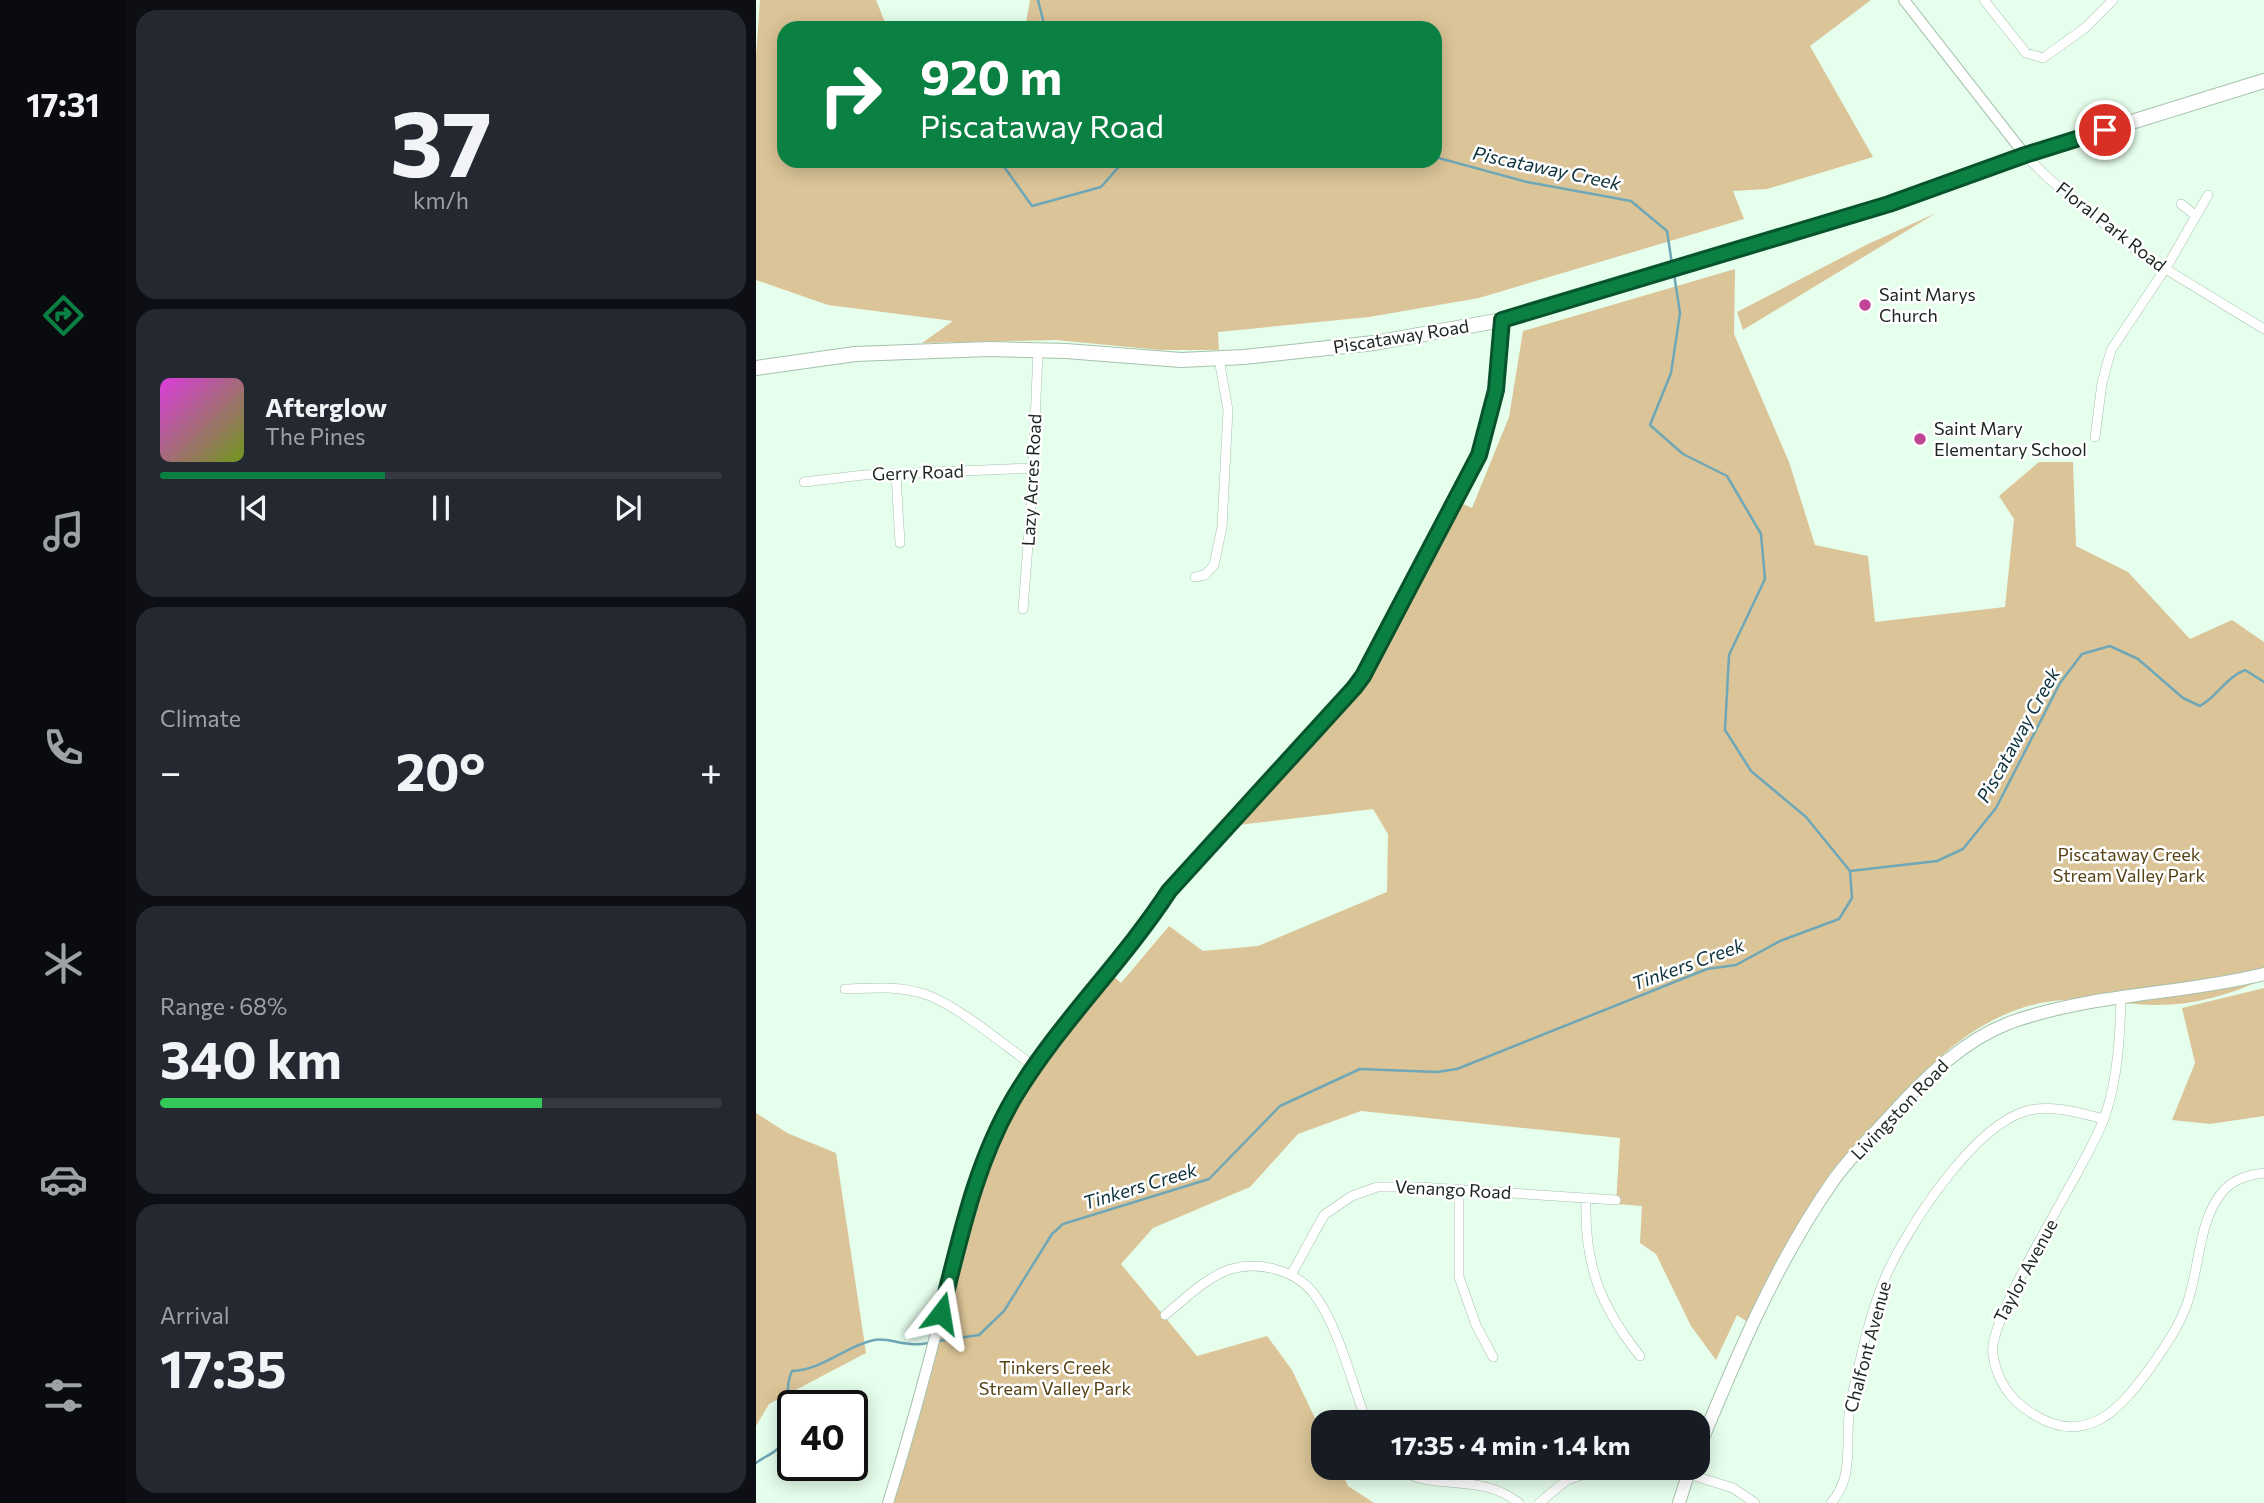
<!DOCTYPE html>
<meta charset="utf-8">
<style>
:root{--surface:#171b24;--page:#242831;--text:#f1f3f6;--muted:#9ea1a6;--line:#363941;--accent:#0b8043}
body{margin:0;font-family:Commissioner,sans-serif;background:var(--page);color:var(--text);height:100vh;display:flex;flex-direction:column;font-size:26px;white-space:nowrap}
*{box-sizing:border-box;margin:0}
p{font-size:23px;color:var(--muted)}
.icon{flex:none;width:38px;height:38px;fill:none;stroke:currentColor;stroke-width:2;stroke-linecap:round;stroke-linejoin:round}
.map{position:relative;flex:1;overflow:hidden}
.details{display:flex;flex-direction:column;gap:10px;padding:10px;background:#0d0f14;width:630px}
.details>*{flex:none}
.top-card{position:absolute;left:21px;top:21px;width:665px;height:147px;border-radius:21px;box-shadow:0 4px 18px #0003;background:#0b8043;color:#fff;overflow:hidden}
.speed{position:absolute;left:21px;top:1390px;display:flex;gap:14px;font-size:35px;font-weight:700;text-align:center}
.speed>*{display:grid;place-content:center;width:91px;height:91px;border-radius:50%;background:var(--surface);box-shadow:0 4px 18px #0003;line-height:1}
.speed .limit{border:4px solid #111;border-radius:10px;background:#fff;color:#111}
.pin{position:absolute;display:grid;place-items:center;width:60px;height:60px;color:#fff;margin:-30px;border:4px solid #fff;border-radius:50%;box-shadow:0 2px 7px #0007}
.me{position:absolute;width:77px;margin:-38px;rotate:14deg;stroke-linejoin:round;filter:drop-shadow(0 0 5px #0008)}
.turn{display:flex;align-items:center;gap:24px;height:147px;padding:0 28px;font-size:32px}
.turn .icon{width:91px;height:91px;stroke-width:2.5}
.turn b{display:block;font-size:49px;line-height:60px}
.big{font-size:52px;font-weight:700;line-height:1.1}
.details .widget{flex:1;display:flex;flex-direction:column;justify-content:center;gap:10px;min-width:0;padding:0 24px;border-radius:21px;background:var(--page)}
.details .dial{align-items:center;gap:0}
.dial b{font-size:91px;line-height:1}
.song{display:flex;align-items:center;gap:21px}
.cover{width:84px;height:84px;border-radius:10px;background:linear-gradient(135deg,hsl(300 70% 55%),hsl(80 70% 35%))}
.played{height:7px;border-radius:4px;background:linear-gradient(90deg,var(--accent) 40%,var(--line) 40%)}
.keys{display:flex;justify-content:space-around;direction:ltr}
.heat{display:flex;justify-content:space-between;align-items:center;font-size:38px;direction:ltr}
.charge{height:10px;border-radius:5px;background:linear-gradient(90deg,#34c759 68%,var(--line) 0)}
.trip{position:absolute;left:555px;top:1410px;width:399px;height:70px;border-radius:21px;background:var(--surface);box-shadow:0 4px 18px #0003;font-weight:700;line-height:70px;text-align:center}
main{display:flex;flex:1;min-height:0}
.menu{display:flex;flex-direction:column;width:126px;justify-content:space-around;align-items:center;background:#090b0e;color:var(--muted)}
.menu .icon{width:49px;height:49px}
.menu .selected{color:var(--accent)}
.menu b{font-size:32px;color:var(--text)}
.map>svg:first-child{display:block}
.green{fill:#dbc598}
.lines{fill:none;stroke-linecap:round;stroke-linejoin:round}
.stream{stroke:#6fa7b7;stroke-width:2.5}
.minor-casing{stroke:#a5c1ac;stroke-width:10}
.tertiary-casing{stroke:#a5c1ac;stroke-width:12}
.secondary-casing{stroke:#a5c1ac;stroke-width:14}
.primary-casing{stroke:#a5c1ac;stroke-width:16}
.minor{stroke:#fff;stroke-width:9}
.tertiary{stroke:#fff;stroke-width:10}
.secondary{stroke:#fff;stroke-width:12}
.primary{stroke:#fff;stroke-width:14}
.route-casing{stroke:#07532c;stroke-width:18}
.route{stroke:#0b8043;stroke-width:12}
.poi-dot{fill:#c04596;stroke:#fff;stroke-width:2.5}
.labels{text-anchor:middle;stroke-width:5;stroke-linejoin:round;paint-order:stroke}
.street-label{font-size:18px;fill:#1b251d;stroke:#fff}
.poi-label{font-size:18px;fill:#1b251d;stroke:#fff;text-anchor:start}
.park-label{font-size:18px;fill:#564214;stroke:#fff}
.water-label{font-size:19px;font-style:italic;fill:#0e323d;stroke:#fff}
</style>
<main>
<nav class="menu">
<b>17:31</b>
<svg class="icon selected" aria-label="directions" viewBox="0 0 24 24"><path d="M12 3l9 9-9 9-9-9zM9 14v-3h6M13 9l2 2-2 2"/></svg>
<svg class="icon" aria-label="music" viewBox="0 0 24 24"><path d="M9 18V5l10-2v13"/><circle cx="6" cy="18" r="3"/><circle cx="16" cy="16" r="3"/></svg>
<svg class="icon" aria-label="phone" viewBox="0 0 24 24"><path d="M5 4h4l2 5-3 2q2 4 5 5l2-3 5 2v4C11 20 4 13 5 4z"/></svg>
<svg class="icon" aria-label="climate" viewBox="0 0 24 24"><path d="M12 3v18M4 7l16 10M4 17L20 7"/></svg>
<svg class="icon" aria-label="car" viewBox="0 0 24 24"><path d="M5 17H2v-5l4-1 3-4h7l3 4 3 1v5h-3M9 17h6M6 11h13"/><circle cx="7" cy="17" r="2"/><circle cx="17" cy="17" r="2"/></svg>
<svg class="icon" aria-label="filters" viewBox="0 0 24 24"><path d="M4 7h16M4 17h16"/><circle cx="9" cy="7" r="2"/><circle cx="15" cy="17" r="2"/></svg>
</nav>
<section class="details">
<div class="widget dial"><b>37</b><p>km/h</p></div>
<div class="widget">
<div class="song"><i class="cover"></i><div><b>Afterglow</b><p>The Pines</p></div></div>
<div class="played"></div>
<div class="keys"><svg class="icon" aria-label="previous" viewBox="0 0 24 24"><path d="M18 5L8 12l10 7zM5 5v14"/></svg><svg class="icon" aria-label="pause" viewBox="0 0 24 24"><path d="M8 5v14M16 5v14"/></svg><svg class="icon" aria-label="next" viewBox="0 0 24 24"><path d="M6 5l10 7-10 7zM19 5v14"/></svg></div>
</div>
<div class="widget"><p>Climate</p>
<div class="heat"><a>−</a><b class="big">20°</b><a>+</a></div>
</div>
<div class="widget"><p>Range · 68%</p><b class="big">340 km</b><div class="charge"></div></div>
<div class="widget"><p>Arrival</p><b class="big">17:35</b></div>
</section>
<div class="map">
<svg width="1508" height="1503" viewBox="0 0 1508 1503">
<rect width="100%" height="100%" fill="#e6feec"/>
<path class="green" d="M4 0H120L131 27 187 28H28V161H679V28H269L274 0H1115L1054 46 1117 157 1011 189 977 191 988 219 723 298 613 317 462 332 463 350H404L300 340 166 343 197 321 72 305 0 280V56Z
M1180 213 987 330 981 312 1110 245Z
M979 269 978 334 1033 462 1059 545 1112 556 1119 622 1249 607 1258 519 1243 496 1283 462H1317L1320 546 1372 572 1434 639 1476 620 1508 642V979C1471 996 1436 1006 1396 1005 1360 1004 1326 996 1290 1002 1156 1024 1060 1218 993 1323L981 1315 960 1360 935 1326 900 1254 884 1243 886 1206 860 1204 864 1138 605 1111 542 1134 494 1187 397 1228 365 1264 441 1356 511 1336 536 1370 567 1435V1468H583L592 1486 618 1503H132L234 1153 265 1089 354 973 365 983 413 926 447 951 502 946 631 892 632 834 617 809 482 825 479 823 580 717 607 683 705 503 716 508 753 417 767 331Z
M1508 988V1116L1454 1124 1416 1120 1439 1063 1426 1008Z
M0 1113 31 1133 80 1153 110 1353 13 1404 0 1426Z"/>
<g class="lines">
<path class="stream" d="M282 0 289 28
M679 157 771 182 875 201 911 231 916 264
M244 161 276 206 345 187 368 161
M918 274 924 313 915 373 894 425 927 454 971 476 1005 534 1009 579 973 655 969 730 995 771 1050 817 1094 871
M1094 871 1181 861 1207 849 1240 808 1304 683 1326 654 1354 646 1382 659 1427 698 1444 706C1462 696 1469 678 1489 670L1508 682
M182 1341 223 1335 248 1311 296 1234 307 1224 453 1179 524 1106 604 1069 681 1072 701 1069 951 969 980 965 1024 941 1083 919 1096 898 1094 871
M0 1463C8 1456 20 1454 26 1443 39 1421 26 1392 36 1371 67 1370 89 1346 118 1340 134 1337 150 1348 172 1343"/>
<defs>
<path id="minor" d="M1228 0 1270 53 1287 58 1329 28 1357 0
M1269 155 1292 178 1385 254 1508 329
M1425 204 1440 216
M1339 437 1346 383 1355 350 1413 263 1452 195
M140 475 144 543
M48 482 108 475 277 468
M439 577 449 575 458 565 466 527 472 410 463 359
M267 609 276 494 282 350
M89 989C114 988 140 986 165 993 198 1002 249 1046 279 1067
M1365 996C1364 1036 1362 1078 1349 1116 1332 1166 1230 1316 1237 1355 1241 1381 1254 1400 1277 1414 1331 1448 1365 1408 1394 1368 1408 1348 1423 1327 1431 1304 1444 1268 1442 1217 1469 1189 1479 1179 1495 1174 1508 1173
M703 1189V1277L720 1325 737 1357
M830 1198C828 1263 843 1305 884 1356
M535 1275 568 1215 596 1196 621 1187H663L860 1200
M409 1315C429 1299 450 1277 475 1269 503 1261 540 1270 558 1294 583 1327 596 1384 611 1423
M640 1468C679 1493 722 1471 763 1503
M932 1474 977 1488 999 1503
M783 1503 811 1480 848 1468
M1075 1503C1101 1474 1087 1436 1095 1401 1104 1361 1113 1316 1129 1278 1151 1228 1216 1127 1270 1111 1295 1104 1324 1113 1348 1119"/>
<path id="tertiary" d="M1148 0 1269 155
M132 1503C152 1439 170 1374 186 1309 202 1244 216 1177 247 1118 291 1034 362 970 413 891L607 676 723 455 740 391 746 320"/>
<path id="secondary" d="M942 1450C980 1358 1019 1264 1077 1181 1094 1157 1117 1135 1137 1113 1170 1077 1207 1041 1253 1023 1335 993 1424 995 1508 974
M923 1503 934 1468"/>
<path id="primary" d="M0 368 99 354 233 349 310 351 425 360 488 357 618 343 746 320 1133 204 1269 155 1508 81"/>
</defs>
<use href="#minor" class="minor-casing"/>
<use href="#tertiary" class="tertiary-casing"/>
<use href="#secondary" class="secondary-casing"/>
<use href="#primary" class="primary-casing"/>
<use href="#minor" class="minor"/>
<use href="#tertiary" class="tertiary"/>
<use href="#secondary" class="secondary"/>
<use href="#primary" class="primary"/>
</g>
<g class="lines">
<defs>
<path id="route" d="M185 1313C204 1239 219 1163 259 1096 303 1023 366 963 413 891L598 688 607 676 723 455 740 390 746 320 1133 204 1269 155 1349 130"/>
</defs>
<use href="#route" class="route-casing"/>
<use href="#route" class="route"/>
</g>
<g class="poi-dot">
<circle cx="1109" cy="305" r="7"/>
<circle cx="1164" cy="439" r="7"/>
</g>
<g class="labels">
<g class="street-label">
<text transform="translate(1355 227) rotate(38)" y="6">Floral Park Road</text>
<text transform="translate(645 337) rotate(-9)" y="6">Piscataway Road</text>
<text transform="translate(162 473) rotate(-2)" y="6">Gerry Road</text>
<text transform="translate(276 480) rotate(-87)" y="6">Lazy Acres Road</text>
<text transform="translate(1144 1110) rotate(-46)" y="6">Livingston Road</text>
<text transform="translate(697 1190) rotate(3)" y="6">Venango Road</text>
<text transform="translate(1270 1271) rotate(-62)" y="6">Taylor Avenue</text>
<text transform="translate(1112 1347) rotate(-75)" y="6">Chalfont Avenue</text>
</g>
<g class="poi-label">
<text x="1123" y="301">Saint Marys<tspan x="1123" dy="21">Church</tspan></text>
<text x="1178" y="435">Saint Mary<tspan x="1178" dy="21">Elementary School</tspan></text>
</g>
<g class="park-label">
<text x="1373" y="861">Piscataway Creek<tspan x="1373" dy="21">Stream Valley Park</tspan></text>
<text x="299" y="1374">Tinkers Creek<tspan x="299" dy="21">Stream Valley Park</tspan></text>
</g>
<g class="water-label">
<text transform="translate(791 168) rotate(12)" y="7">Piscataway Creek</text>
<text transform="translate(1262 735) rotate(-61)" y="7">Piscataway Creek</text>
<text transform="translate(932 964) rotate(-20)" y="7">Tinkers Creek</text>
<text transform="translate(384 1186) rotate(-17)" y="7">Tinkers Creek</text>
</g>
</g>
</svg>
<div class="speed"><div class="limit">40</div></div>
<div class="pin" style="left:1349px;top:130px;background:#d93025"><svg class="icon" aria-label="arrive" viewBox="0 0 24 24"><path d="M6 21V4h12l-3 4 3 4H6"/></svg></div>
<svg class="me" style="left:185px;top:1313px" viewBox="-20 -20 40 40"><path d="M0-17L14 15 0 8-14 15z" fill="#0b8043" stroke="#fff" stroke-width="4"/></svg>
<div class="trip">17:35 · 4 min · 1.4 km</div>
<div class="top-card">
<div class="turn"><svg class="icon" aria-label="right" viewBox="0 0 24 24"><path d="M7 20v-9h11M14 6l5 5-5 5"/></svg><div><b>920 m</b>Piscataway Road</div></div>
</div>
</div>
</main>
